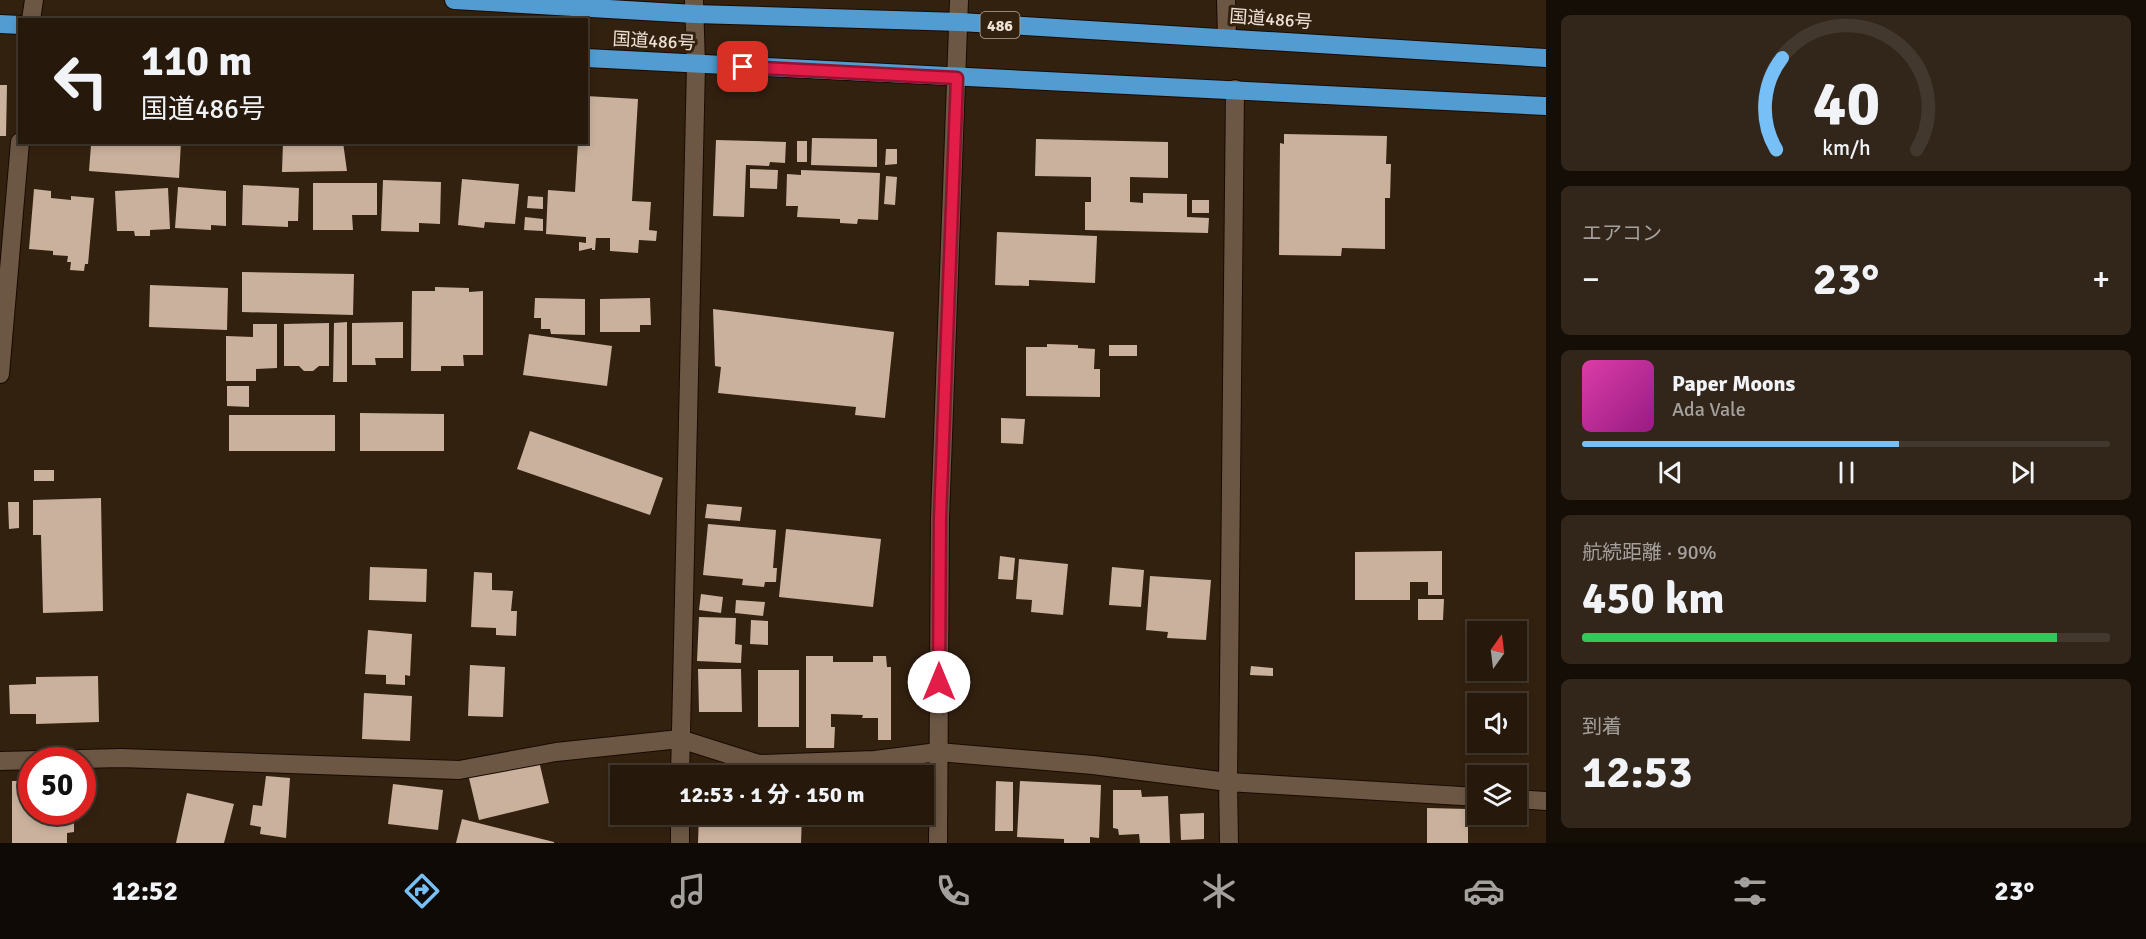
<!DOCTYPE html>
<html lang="ja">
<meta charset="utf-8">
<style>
:root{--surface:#26190c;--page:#32261a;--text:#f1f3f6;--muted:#a4a09d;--line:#42382d;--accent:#76c0f7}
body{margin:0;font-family:Signika,"Noto Sans JP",sans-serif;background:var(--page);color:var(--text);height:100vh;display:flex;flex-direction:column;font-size:22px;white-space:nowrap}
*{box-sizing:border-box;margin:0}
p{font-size:20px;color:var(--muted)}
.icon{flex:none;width:33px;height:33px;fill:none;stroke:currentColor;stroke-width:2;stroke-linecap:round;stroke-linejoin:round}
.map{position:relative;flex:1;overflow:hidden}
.side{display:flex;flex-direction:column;gap:15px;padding:15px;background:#150e07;width:600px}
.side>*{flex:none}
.top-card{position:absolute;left:18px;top:18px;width:570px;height:126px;border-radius:0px;box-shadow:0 3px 9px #0003,0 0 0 2px var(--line);background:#26190c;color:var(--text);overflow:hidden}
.needle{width:39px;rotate:14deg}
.tools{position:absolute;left:1467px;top:621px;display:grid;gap:12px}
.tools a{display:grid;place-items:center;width:60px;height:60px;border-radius:0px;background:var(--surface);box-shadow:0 3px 9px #0003,0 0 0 2px var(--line);font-size:30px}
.speed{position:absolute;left:18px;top:747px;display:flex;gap:12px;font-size:30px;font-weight:700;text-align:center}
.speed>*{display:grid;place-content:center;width:78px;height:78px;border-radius:50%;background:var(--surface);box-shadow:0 3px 9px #0003,0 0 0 2px var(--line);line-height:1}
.speed .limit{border:9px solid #d22;background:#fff;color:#111}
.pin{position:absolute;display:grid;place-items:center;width:51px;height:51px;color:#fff;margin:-26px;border-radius:12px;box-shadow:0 3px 9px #0006}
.me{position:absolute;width:66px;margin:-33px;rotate:0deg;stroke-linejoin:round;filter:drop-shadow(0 0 4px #0008)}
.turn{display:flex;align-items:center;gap:21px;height:126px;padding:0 24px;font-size:27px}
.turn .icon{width:78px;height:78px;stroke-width:2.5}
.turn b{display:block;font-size:42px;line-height:51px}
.big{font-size:45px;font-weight:800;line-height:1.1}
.side .widget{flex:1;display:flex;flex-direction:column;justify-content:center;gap:9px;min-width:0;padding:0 21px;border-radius:9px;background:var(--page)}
.side .dial{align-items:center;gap:0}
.dial svg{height:156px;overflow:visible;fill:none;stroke:var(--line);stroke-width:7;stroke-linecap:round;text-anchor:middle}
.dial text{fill:var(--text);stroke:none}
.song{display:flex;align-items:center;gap:18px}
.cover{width:72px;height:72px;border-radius:9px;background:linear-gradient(135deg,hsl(320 70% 55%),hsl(310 70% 35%))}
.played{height:6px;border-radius:3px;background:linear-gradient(90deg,var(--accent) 60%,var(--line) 60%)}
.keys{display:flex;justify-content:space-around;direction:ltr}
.heat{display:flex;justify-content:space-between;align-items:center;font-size:33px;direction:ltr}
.charge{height:9px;border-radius:4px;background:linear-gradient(90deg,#34c759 90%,var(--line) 0)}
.trip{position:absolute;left:610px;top:765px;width:324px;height:60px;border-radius:0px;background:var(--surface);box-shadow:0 3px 9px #0003,0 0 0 2px var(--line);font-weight:800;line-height:60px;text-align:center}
.tabs{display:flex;height:96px;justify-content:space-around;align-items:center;background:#0f0a05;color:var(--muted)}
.tabs .icon{width:42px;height:42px}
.tabs .on{color:var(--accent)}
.tabs b{font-size:27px;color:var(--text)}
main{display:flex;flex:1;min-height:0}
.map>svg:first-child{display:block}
.building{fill:#c9b19d}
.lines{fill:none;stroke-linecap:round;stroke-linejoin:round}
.street-casing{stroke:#1a0a00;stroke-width:20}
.secondary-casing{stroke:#1a0a00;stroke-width:20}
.highway-casing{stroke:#1a0a00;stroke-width:20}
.street{stroke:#6c5744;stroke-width:18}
.secondary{stroke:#6c5744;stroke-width:18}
.highway{stroke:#529cd2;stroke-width:18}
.route-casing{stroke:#92132f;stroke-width:15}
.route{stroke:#e11d48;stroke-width:10}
.labels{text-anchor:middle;stroke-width:6;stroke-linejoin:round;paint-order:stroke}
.shield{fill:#332110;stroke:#b6a89b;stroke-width:1.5}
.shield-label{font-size:16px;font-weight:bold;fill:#eee2d7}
.street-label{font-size:18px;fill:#eee2d7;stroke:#332110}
</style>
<main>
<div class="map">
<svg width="1546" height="843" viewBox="0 0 1546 843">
<rect width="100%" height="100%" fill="#332110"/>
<path class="building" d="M0 85H7L6 136H0Z
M586 96 638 99 632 201 651 202 649 230 657 231 656 241 639 240 638 253 610 251V238H596L595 250H592V248L579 251V242L586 243V237L546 234 548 190 575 192 578 142H586Z
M1284 134 1387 136 1386 164H1391L1390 198H1385V249L1342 248 1341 256 1279 255 1280 143 1284 144Z
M812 138 877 139V167L811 165Z
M1036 139 1168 142V178L1130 177V202L1143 203V193L1187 194V217L1209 218 1208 233 1085 230V202H1091V177L1035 176Z
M716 140 786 142 785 163 770 162 769 166 746 165 744 217 713 216Z
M797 141H807V162H797Z
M99 142H181L179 178 89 171 91 145 99 146Z
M283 142H343L347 171 282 172Z
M886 149H897V164L885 165Z
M750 169 778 170 777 189 750 188Z
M801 170 880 173 878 220 858 219 857 224 840 223V219L797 217 798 206H786L787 174 801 175Z
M886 176 897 177 895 205 884 204Z
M462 179 519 184 515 224 485 222 484 228 458 225Z
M383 180 441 182 440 224 419 223V232L381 231Z
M313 183H377V215H352L353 230H313Z
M243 185 299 188 298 221H288V227L242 225Z
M178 187 226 191V226L211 225V230L175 228Z
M168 188 170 229 150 230V236H135L134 231H117L115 191Z
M34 189 51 191V198L71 200V196L94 198 88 264H85L84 271 70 270 71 262H67L68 256 53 255V251L29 249Z
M528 196 543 197V209L527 208Z
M1192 200H1209V213H1192Z
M525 217 543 219V231L524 230Z
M997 232 1097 236 1095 283 1029 280V286L995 285Z
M242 272 354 274 353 315 242 312Z
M150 285 228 288 227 330 149 327Z
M435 287 469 288V292L483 291V355H463L464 366H441V371H411L412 291H435Z
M535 298 585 299V335L551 334 550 329H541V318H534Z
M650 298 651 325H640V332H600V299Z
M713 309 894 332 885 418 855 415 856 407 718 393 721 367 715 366Z
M347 322V382H333L334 323Z
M403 322V358H375L376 365H352V323Z
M329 323V366H319L313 371H304L299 366H284V324Z
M253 324H277V368L256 369V381H226V336L253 337Z
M529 334 612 346 607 386 523 375Z
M1047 344 1078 345V348L1095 349 1094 369H1100V397L1026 396V347H1047Z
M1109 345H1137V356H1109Z
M227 386H249V407L227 406Z
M360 413 444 414V451H360Z
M229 415H335V451H229Z
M1001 418 1025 419 1023 444 1001 443Z
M530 431 663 478 650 515 517 469Z
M34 470H54V481H34Z
M101 498 103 611 43 613 41 535H33V500Z
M8 502H19V528L9 529Z
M707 504 742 507 740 521 705 518Z
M708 524 776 530 773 568H777L776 582H765L764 587 742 585 743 579 703 575Z
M786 529 881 539 873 607 779 597Z
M1442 551V595H1428V582H1410V600H1355V552Z
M1000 556 1015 558 1013 580 998 579Z
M1019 559 1068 564 1063 615 1031 612 1032 600 1016 599Z
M370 567 427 569 426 602 369 600Z
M1112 567 1144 570 1141 607 1109 605Z
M474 572 492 573V590L513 591 511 611H517L516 636 496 635V628L471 627Z
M1150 576 1211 580 1206 640 1167 638 1168 632 1146 630Z
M701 594 723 597 721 613 699 610Z
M1418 599H1444L1443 620H1418Z
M736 600 765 602 763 616 735 613Z
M699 617 736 618 735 644 742 645 741 663 697 661Z
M751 620 768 621V645L750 644Z
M368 630 412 634 410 676 405 675V685L386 684V675L365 674Z
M806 656H833V662H873V656H886L887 667H891V740H878V718H862L863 715 831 714V727H835L834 748H806Z
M470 665 505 667 503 717 468 716Z
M1251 666 1273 668V676L1250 675Z
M698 669H741L742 712H699Z
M758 670H799V727H758Z
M98 676 99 722 36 724V714H10L9 685 36 684V677Z
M364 693 412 696 410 741 362 739Z
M538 757 549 803 479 820 468 774Z
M266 776 290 778 286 838 260 834 261 827 250 825 253 805 262 806Z
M12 781H32V812H74V832L67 833V843H12Z
M996 781 1013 782V831H995Z
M1020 781 1101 785 1099 838 1090 837V843H1064V839L1017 837Z
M393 784 443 790 438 830 388 824Z
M1113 790H1141L1142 797 1168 796 1170 843H1140L1139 834 1119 835 1118 829 1113 828Z
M187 793 234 804 224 843H176Z
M1427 808 1468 809V843H1427Z
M1204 813V839L1181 840 1180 814Z
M699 814H802L801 843H698Z
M462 819 554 842V843H456Z"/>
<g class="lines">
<defs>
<path id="street" d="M1226 0 1227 37
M31 20 34 0
M0 374 20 142
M0 761 121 758 459 770 556 752 680 739 759 764 875 760 938 752 1093 765 1228 782 1478 797
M680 776 696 65 694 0
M1516 799 1546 801
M680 843V814
M1229 843 1228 782 1235 89"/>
<path id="secondary" d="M938 843 940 518 959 0"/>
<path id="highway" d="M454 0 695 14 960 22 1546 58
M0 24 20 25
M586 58 1546 106"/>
</defs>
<use href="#street" class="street-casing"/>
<use href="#secondary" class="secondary-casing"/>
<use href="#highway" class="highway-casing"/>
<use href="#street" class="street"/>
<use href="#secondary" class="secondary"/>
<use href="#highway" class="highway"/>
</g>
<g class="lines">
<defs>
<path id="route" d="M743 67 957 78 940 518 939 682"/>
</defs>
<use href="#route" class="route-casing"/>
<use href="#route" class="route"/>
</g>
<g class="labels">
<rect class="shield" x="980.5" y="12" width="39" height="26" rx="4.5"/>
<g class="shield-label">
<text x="1000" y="31">486</text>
</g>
<g class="street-label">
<text transform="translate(1271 19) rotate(4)" y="6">国道486号</text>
<text transform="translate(654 41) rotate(3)" y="6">国道486号</text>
</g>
</g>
</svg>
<div class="tools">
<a><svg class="needle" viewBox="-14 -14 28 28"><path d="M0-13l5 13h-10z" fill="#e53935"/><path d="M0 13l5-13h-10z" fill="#a4a09d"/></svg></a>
<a><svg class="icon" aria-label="sound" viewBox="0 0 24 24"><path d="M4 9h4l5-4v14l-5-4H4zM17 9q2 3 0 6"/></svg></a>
<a><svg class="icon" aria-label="layers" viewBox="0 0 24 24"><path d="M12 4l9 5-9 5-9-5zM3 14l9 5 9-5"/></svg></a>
</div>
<div class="speed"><div class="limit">50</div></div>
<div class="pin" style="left:743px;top:67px;background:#d93025"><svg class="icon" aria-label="arrive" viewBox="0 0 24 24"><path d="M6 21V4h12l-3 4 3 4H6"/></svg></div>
<svg class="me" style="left:939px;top:682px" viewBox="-20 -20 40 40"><circle r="19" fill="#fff"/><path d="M0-13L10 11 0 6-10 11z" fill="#e11d48"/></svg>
<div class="trip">12:53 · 1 分 · 150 m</div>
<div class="top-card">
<div class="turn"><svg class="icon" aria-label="left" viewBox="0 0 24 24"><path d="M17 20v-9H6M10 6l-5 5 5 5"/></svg><div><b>110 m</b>国道486号</div></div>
</div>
</div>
<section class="side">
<div class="widget dial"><svg viewBox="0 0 100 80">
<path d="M14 69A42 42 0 1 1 86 69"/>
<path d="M14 69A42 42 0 0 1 17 22" stroke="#76c0f7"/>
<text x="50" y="56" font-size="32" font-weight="700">40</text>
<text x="50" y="72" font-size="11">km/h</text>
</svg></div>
<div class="widget"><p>エアコン</p>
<div class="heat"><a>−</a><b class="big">23°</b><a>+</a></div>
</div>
<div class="widget">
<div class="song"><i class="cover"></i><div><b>Paper Moons</b><p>Ada Vale</p></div></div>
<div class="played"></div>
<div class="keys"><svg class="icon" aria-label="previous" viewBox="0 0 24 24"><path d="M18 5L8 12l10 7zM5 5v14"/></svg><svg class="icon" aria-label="pause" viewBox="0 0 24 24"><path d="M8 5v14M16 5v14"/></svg><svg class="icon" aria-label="next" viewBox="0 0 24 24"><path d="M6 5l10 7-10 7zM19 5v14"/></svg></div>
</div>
<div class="widget"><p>航続距離 · 90%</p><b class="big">450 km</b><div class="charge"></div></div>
<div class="widget"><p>到着</p><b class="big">12:53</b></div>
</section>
</main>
<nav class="tabs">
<b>12:52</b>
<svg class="icon on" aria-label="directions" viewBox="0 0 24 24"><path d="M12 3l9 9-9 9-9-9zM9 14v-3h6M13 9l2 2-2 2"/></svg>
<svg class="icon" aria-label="music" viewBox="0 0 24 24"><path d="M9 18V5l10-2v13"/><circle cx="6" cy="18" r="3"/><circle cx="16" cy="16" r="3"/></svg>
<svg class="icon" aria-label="phone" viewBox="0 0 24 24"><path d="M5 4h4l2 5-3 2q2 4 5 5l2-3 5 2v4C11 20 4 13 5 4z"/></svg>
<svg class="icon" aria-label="climate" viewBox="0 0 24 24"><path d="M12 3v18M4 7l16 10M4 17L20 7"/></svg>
<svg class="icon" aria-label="car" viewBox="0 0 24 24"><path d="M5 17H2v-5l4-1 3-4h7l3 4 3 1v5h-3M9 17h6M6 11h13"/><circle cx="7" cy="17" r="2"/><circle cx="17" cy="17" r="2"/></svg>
<svg class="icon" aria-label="filters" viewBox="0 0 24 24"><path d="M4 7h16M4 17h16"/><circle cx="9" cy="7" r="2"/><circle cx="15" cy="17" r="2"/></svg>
<b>23°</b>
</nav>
